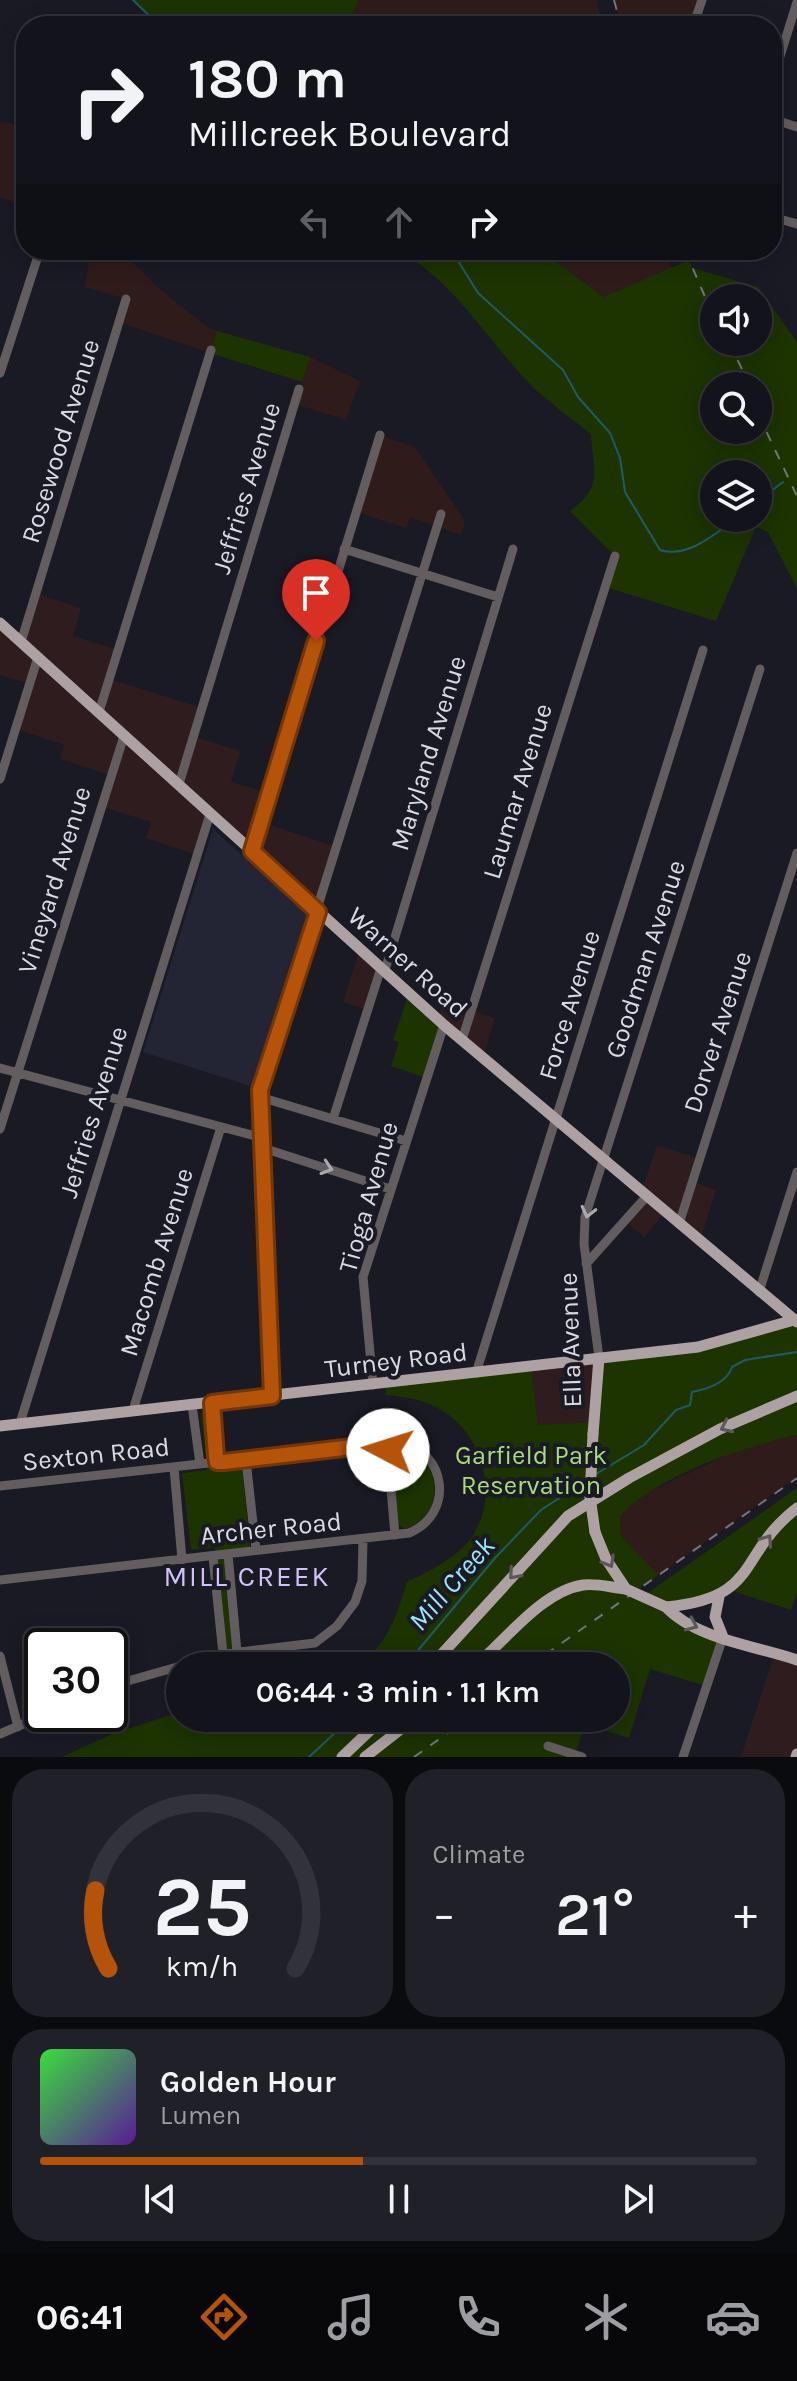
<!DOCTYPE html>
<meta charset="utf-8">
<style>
:root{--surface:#13141b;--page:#202128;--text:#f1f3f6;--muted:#9d9ea3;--line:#32333a;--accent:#b45309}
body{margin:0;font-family:Karla,sans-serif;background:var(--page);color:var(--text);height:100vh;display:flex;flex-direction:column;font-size:30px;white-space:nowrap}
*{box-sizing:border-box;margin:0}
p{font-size:26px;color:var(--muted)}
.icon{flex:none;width:44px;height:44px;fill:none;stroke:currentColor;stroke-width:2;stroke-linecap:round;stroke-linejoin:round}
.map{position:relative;height:1757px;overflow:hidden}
.side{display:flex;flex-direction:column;gap:12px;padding:12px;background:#0a0b0f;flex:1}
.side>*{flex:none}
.guide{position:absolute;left:16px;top:16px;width:766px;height:244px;border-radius:32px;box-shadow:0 4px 20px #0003,0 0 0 2px var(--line);background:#13141b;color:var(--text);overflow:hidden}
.fabs{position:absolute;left:700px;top:284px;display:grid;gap:16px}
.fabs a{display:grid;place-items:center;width:72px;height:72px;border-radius:50%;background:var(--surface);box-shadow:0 4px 20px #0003,0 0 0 2px var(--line);font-size:40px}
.speed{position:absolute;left:24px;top:1628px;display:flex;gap:16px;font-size:40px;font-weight:700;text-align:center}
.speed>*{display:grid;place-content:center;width:104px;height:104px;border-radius:50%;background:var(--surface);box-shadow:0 4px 20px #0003,0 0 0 2px var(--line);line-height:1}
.speed .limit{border:4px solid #111;border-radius:12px;background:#fff;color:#111}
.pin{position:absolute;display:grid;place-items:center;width:68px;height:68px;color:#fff;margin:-82px -34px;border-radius:50% 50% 50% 0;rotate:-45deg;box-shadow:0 0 8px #0007}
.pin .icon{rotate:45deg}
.me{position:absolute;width:88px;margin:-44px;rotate:275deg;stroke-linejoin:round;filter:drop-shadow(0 0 6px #0008)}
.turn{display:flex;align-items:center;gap:28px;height:168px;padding:0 40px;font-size:36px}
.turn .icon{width:104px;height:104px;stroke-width:2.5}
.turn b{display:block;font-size:56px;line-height:68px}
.lanes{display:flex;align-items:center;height:76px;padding:0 40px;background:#0003;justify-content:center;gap:40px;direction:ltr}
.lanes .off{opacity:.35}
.big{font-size:60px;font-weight:600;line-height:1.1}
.side .tile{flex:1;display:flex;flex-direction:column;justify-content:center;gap:12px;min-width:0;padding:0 28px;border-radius:32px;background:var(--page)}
.side .dial{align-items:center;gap:0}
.dial svg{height:208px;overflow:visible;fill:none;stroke:var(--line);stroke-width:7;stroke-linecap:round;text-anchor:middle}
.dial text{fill:var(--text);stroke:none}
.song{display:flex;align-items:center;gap:24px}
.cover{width:96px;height:96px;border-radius:12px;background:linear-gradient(135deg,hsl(120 70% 55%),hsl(270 70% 35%))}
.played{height:8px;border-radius:4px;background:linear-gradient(90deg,var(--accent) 45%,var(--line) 45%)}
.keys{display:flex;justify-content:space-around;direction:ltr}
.heat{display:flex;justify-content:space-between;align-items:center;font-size:44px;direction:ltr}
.side .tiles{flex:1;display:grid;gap:12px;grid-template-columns:1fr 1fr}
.tile:last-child{grid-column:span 2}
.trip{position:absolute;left:166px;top:1652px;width:464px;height:80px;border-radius:40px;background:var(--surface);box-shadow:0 4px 20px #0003,0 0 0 2px var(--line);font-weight:600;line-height:80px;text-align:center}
.tab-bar{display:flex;height:128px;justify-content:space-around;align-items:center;background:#08080b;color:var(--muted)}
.tab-bar .icon{width:56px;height:56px}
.tab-bar .active{color:var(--accent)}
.tab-bar b{font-size:36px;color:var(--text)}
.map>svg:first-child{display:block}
.commercial{fill:#2f1c1f}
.industrial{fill:#2f1c1a}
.built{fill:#232534}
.green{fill:#1d3300;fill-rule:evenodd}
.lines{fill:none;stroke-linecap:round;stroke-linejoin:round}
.stream{stroke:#205a67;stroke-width:2}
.minor{stroke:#645d5f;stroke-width:9}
.major{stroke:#aea1a3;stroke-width:11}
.rail{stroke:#74757d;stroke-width:2;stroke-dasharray:10 10;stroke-linecap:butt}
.major-bridge{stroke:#aea1a3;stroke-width:11}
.oneway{stroke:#aba9ae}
.oneway2{stroke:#5c575d}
.route-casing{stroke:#753606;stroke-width:20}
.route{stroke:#b45309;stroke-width:14}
.labels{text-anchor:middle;stroke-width:8;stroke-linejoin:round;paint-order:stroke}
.street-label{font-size:26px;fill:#dadbe2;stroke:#191a24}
.park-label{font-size:26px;fill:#aadb7b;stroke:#191a24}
.neighbourhood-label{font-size:28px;letter-spacing:2px;fill:#d2c0f8;stroke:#191a24}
.water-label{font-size:28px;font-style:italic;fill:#9ae7fb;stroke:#191a24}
</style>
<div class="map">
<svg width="797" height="1757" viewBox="0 0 797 1757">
<rect width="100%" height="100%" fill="#191a24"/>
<path class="commercial" d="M36 593 81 608 73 636 118 650 110 679 202 708 193 736 240 751 231 782 269 793 261 822 337 847 318 912 211 815 197 855 146 838 151 822 100 806 110 775 60 759 64 745 16 729 29 684 0 675V623L20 641Z
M360 949 381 968 368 1010 343 1002Z
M444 1001 495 1018 483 1058 438 1020Z
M657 1145 700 1159 693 1182 716 1190 700 1241 665 1212 644 1237 625 1221 646 1198 641 1193Z
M599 1358 594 1422 538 1426 531 1366Z
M775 1652 797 1660V1757H741Z"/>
<path class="industrial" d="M359 0H597L602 26H347Z
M614 0H702L693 26H622Z
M7 122 26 128V206L0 197V123Z
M91 250H121L156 286 207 327 217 331 210 353 119 322 126 299 85 287Z
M539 250H666L673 272 604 297Z
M310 357 360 381 346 420 295 404Z
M380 435 415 447 465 521 461 535 410 517 406 528 356 512Z
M797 1435V1477L634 1593 657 1575 620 1536V1516L636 1498 742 1448Z"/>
<path class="built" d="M213 829 307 914 253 1087 143 1052Z"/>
<path class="green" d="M133 0H359L347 26H161Z
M397 250H539L604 297 689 260 692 268 758 287 797 342V589L768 532 756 527 716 621 605 587 615 556 570 511C604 486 593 471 591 434 573 420 554 406 537 391 490 346 456 281 397 250ZM714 298H758V342H714ZM714 386H758V430H714ZM714 474H758V518H714Z
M217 331 310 357 302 382 210 353Z
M409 992 444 1025 427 1078 391 1066 399 1042 393 1040Z
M797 1322V1435C743 1447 658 1475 620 1516L621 1536 658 1575 634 1592 642 1597 797 1488V1592L791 1610 730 1590 667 1607 723 1637 706 1686 650 1669 629 1738 585 1724 574 1757H62L112 1734 180 1712V1718H616V1666H356C387 1648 397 1614 407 1582 433 1569 466 1554 478 1526 497 1485 479 1430 439 1409 423 1399 405 1397 386 1395L385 1384 531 1366 538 1425 594 1422 599 1358 698 1347Z
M208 1412 214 1468 242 1465 250 1547 227 1550 237 1649 226 1650 215 1547 191 1550 182 1473 207 1470 201 1413Z
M396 1447C442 1450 449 1515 405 1529L399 1525 391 1456Z"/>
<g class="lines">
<path class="stream" d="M133 0 160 26
M447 250 455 256 478 293 563 370 578 397 610 433 620 458 625 492 660 550C687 559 715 534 737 518
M758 501 783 482
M596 1474 644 1445 676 1410 690 1405 692 1392C708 1389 727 1383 732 1367L745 1360 797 1352
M405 1666 495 1558 541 1510 587 1480
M309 1757 351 1718"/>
<path class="minor" d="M693 26 702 0
M772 82 797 2
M772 119 797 127
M772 217 797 224
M0 373 40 250
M344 549 498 597
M21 642 126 299
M99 712 211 350
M0 779 38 657
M179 784 299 389
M252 851 380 435
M385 970 513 549
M462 1040 615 556
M0 1068 263 1138
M260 1097 406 1141
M333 1119 381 968
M0 1129 124 736
M263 1148 390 1189
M679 1224 797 853
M586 1264 646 1197
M759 1292 797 1172
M599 1358 584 1244 585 1217 760 669
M476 1373 703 650
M373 1385 363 1277 444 1025
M272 1396 260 1090 441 514
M212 1403 217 1462
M192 1405 200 1464
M133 1410 221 1127
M20 1423 210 814
M387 1443 395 1535
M246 1460 256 1550
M174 1467 182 1560
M0 1486 399 1442C447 1451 455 1514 409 1533L0 1580
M228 1554 237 1652
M213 1557 223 1654
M0 1656 18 1727
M110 1686 223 1654 315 1643 337 1626 355 1602 362 1581 363 1540
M0 1734 46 1714
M548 1746 582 1757
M683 1757 723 1637"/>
<path class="major" d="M0 623 444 1025 797 1322
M0 1426 698 1347 794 1320
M593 1434 599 1358
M595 1532 606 1559 626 1589
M719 1597 715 1617 723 1637
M666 1607C762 1598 736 1555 797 1508
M666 1607C696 1639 756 1646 797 1660
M431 1666 568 1516 629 1478 720 1429 797 1396
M475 1666C506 1640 542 1591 583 1585 597 1583 613 1588 626 1589
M342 1757 383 1718
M365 1757 415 1718
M796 1757 797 1754"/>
<path class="rail" d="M614 0 621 26
M685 250 714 318
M729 342 750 386
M758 414 797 496
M529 1666 797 1478
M414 1757 469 1718"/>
<path class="major-bridge" d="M593 1434 590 1497 595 1532
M626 1589 666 1607"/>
</g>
<defs><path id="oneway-chevron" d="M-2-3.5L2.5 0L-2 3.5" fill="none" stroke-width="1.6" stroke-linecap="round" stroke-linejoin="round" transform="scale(2)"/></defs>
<g class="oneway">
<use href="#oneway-chevron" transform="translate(327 1168) rotate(18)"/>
<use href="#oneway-chevron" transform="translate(588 1212) rotate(104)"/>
</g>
<g class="oneway2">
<use href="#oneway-chevron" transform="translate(726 1427) rotate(155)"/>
<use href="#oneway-chevron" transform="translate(767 1540) rotate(-55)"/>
<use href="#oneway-chevron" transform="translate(609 1562) rotate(60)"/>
<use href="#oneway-chevron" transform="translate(514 1574) rotate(131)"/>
<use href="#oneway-chevron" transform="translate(692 1625) rotate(24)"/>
</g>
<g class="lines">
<defs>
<path id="route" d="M316 641 252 851 318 912 260 1090 272 1396 212 1403 216 1456 217 1462H224L387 1443 388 1450"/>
</defs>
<use href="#route" class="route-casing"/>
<use href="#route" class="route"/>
</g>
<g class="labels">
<g class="street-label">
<text transform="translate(60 441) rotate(-73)" y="9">Rosewood Avenue</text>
<text transform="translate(246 488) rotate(-73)" y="9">Jeffries Avenue</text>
<text transform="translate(428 753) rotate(-73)" y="9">Maryland Avenue</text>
<text transform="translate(517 791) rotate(-73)" y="9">Laumar Avenue</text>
<text transform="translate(54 880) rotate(-73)" y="9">Vineyard Avenue</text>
<text transform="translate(645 959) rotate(-72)" y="9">Goodman Avenue</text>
<text transform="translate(408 962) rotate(42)" y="9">Warner Road</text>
<text transform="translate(569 1005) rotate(-73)" y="9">Force Avenue</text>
<text transform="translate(717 1032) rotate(-72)" y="9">Dorver Avenue</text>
<text transform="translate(93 1112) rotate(-73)" y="9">Jeffries Avenue</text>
<text transform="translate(368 1197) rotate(-74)" y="9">Tioga Avenue</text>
<text transform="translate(156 1262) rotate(-73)" y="9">Macomb Avenue</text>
<text transform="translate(570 1340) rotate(-92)" y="9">Ella Avenue</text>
<text transform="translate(396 1360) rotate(-7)" y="9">Turney Road</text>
<text transform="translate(96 1454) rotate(-6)" y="9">Sexton Road</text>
<text transform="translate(271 1528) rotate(-6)" y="9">Archer Road</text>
</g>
<g class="park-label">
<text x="531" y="1464">Garfield Park<tspan x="531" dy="30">Reservation</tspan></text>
</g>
<g class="neighbourhood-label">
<text x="247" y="1586">MILL CREEK</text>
</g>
<g class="water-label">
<text transform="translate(451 1583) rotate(-49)" y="10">Mill Creek</text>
</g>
</g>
</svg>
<div class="fabs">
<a><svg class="icon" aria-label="sound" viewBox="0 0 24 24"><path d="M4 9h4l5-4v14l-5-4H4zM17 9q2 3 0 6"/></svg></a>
<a><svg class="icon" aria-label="search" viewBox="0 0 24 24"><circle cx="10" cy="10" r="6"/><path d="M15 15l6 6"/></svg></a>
<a><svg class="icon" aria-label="layers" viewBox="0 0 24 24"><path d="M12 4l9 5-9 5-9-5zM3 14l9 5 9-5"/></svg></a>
</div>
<div class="speed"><div class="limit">30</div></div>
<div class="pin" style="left:316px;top:641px;background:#d93025"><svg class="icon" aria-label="arrive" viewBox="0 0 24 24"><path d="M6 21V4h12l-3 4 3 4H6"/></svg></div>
<svg class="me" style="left:388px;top:1450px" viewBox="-20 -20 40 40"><circle r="19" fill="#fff"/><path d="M0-13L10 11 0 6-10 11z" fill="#b45309"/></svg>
<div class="trip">06:44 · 3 min · 1.1 km</div>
<div class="guide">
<div class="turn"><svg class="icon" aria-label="right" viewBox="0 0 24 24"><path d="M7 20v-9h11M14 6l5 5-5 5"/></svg><div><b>180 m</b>Millcreek Boulevard</div></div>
<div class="lanes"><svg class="icon off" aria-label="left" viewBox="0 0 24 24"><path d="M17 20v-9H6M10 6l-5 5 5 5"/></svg><svg class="icon off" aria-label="ahead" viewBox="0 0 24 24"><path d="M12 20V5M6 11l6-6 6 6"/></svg><svg class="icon" aria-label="right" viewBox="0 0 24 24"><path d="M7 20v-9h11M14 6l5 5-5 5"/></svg></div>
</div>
</div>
<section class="side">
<div class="tiles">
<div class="tile dial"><svg viewBox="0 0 100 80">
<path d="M14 69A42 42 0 1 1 86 69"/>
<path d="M14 69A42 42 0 0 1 9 39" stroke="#b45309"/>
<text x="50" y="56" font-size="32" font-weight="700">25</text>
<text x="50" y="72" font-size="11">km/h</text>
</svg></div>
<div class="tile"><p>Climate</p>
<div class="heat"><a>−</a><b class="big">21°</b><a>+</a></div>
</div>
<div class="tile">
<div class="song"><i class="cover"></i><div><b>Golden Hour</b><p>Lumen</p></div></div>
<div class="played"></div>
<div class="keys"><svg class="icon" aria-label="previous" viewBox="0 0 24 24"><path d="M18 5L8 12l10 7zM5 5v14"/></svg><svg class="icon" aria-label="pause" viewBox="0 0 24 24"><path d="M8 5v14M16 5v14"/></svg><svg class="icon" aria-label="next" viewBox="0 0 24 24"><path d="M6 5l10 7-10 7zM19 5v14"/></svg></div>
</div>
</div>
</section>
<nav class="tab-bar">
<b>06:41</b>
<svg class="icon active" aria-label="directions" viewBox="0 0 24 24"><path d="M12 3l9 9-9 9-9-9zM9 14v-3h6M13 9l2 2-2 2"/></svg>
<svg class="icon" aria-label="music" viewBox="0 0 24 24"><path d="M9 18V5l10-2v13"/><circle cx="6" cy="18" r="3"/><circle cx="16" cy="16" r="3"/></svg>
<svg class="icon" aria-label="phone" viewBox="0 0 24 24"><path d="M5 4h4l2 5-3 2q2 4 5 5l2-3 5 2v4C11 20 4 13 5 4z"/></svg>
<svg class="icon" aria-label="climate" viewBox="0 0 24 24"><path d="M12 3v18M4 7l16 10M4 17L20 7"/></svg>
<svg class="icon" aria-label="car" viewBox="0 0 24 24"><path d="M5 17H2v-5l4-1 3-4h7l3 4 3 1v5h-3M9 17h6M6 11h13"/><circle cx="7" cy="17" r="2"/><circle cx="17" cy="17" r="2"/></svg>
</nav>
